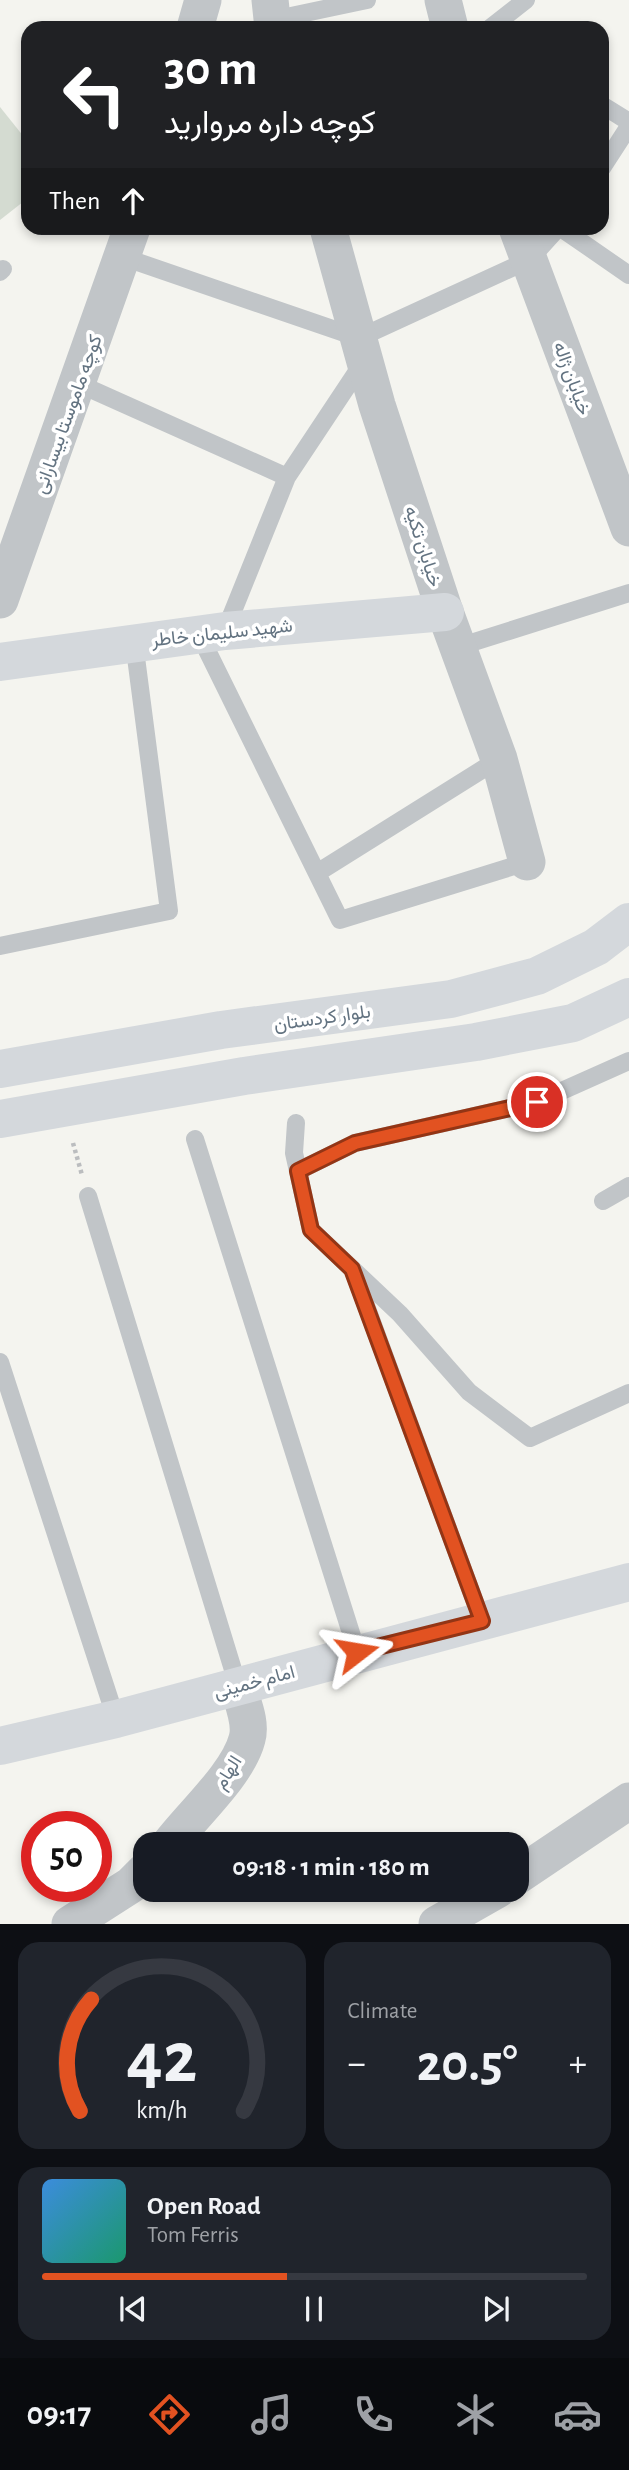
<!DOCTYPE html>
<meta charset="utf-8">
<style>
:root{--surface:#171b24;--page:#20242c;--text:#f1f3f6;--muted:#9ea1a6;--line:#363941;--accent:#e25221}
body{margin:0;font-family:"Alegreya Sans",Vazirmatn,sans-serif;background:var(--page);color:var(--text);height:100vh;display:flex;flex-direction:column;font-size:26px;white-space:nowrap}
*{box-sizing:border-box;margin:0}
p{font-size:23px;color:var(--muted)}
.icon{flex:none;width:38px;height:38px;fill:none;stroke:currentColor;stroke-width:2;stroke-linecap:round;stroke-linejoin:round}
.map{position:relative;height:1924px;overflow:hidden}
.drawer{display:flex;flex-direction:column;gap:18px;padding:18px;background:#0d0f14;flex:1}
.drawer>*{flex:none}
.hud{position:absolute;left:21px;top:21px;width:588px;height:214px;border-radius:21px;box-shadow:0 4px 10px #0003;background:#202124;color:#fff;overflow:hidden}
.speed{position:absolute;left:21px;top:1811px;display:flex;gap:14px;font-size:35px;font-weight:700;text-align:center}
.speed>*{display:grid;place-content:center;width:91px;height:91px;border-radius:50%;background:var(--surface);box-shadow:0 4px 10px #0003;line-height:1}
.speed .limit{border:10px solid #d22;background:#fff;color:#111}
.pin{position:absolute;display:grid;place-items:center;width:60px;height:60px;color:#fff;margin:-30px;border:4px solid #fff;border-radius:50%;box-shadow:0 2px 7px #0007}
.me{position:absolute;width:77px;margin:-38px;rotate:76deg;stroke-linejoin:round;filter:drop-shadow(0 0 5px #0008)}
.turn{display:flex;align-items:center;gap:24px;height:147px;padding:0 28px;font-size:32px}
.turn .icon{width:91px;height:91px;stroke-width:2.5}
.turn b{display:block;font-size:49px;line-height:60px}
.then{display:flex;align-items:center;height:66px;padding:0 28px;background:#0003;gap:14px;font-size:26px}
.big{font-size:52px;font-weight:700;line-height:1.1}
.drawer .tile{flex:1;display:flex;flex-direction:column;justify-content:center;gap:10px;min-width:0;padding:0 24px;border-radius:21px;background:var(--page)}
.drawer .dial{align-items:center;gap:0}
.dial svg{height:182px;overflow:visible;fill:none;stroke:var(--line);stroke-width:7;stroke-linecap:round;text-anchor:middle}
.dial text{fill:var(--text);stroke:none}
.song{display:flex;align-items:center;gap:21px}
.cover{width:84px;height:84px;border-radius:10px;background:linear-gradient(135deg,hsl(210 70% 55%),hsl(160 70% 35%))}
.played{height:7px;border-radius:4px;background:linear-gradient(90deg,var(--accent) 45%,var(--line) 45%)}
.keys{display:flex;justify-content:space-around;direction:ltr}
.heat{display:flex;justify-content:space-between;align-items:center;font-size:38px;direction:ltr}
.drawer .tiles{flex:1;display:grid;gap:18px;grid-template-columns:1fr 1fr}
.tile:last-child{grid-column:span 2}
.trip{position:absolute;left:133px;top:1832px;width:396px;height:70px;border-radius:21px;background:var(--surface);box-shadow:0 4px 10px #0003;font-weight:700;line-height:70px;text-align:center}
.tabs{display:flex;height:112px;justify-content:space-around;align-items:center;background:#090b0e;color:var(--muted)}
.tabs .icon{width:49px;height:49px}
.tabs .selected{color:var(--accent)}
.tabs b{font-size:32px;color:var(--text)}
.map>svg:first-child{display:block}
.green{fill:#d4dbd1}
.lines{fill:none;stroke-linecap:round;stroke-linejoin:round}
.path{stroke:#bbbdbf;stroke-width:4.5;stroke-dasharray:3.5 3.5;stroke-linecap:butt}
.lane{stroke:#c1c5c8;stroke-width:18}
.street{stroke:#c1c5c8;stroke-width:37}
.secondary{stroke:#d4d8dc;stroke-width:38}
.route-casing{stroke:#933515;stroke-width:18}
.route{stroke:#e25221;stroke-width:12}
.labels{text-anchor:middle;stroke-width:7;stroke-linejoin:round;paint-order:stroke}
.street-label{font-size:19px;fill:#637381;stroke:#fff}
</style>
<div class="map">
<svg width="629" height="1924" viewBox="0 0 629 1924">
<rect width="100%" height="100%" fill="#f4f4ef"/>
<path class="green" d="M0 107 28 142V198L0 220Z"/>
<g class="lines">
<path class="path" d="M73 1143 82 1175"/>
<path class="lane" d="M272 20 367 0
M490 28 526 0
M602 105 629 122
M602 168 629 126
M561 228 629 275
M123 257 359 338 529 260 558 228
M0 272 3 269
M77 383 287 477
M225 631 287 477 364 361
M199 634 340 920 527 862
M458 647 629 593
M317 873 499 759
M0 946 169 911 134 642
M296 1123 294 1153 311 1230 400 1314 469 1392 530 1438 629 1393
M195 1139 357 1652
M298 1171 355 1143 537 1102 629 1061
M88 1196 238 1686
M603 1201 629 1186
M354 1273 482 1621
M0 1362 116 1719"/>
<path class="street" d="M270 0 273 28
M443 0 450 28
M195 28 203 0
M328 228 377 405 445 612 499 759 527 862
M517 228 629 528
M0 600 132 228
M170 1844C192 1815 238 1774 247 1739 252 1722 242 1702 238 1686
M516 1877 629 1801
M70 1924 131 1885 145 1871
M437 1924 497 1890"/>
<path class="secondary" d="M0 662 225 631 445 612
M0 1069 221 1030 451 999 537 976 596 947 629 922
M0 1119 244 1076 476 1042 573 1023 629 997
M0 1746 116 1719 629 1582"/>
</g>
<g class="lines">
<defs>
<path id="route" d="M357 1652 482 1621 352 1269 311 1230 298 1171 355 1143 537 1102"/>
</defs>
<use href="#route" class="route-casing"/>
<use href="#route" class="route"/>
</g>
<g class="labels">
<g class="street-label">
<text transform="translate(573 378) rotate(70)" y="7">خیابان ژاله</text>
<text transform="translate(67 414) rotate(-70)" y="7">کوچه ماموستا بیسارانی</text>
<text transform="translate(424 546) rotate(72)" y="7">خیابان تکیه</text>
<text transform="translate(222 632) rotate(-6)" y="7">شهید سلیمان خاطر</text>
<text transform="translate(322 1017) rotate(-8)" y="7">بلوار کردستان</text>
<text transform="translate(254 1681) rotate(-15)" y="7">امام خمینی</text>
<text transform="translate(227 1772) rotate(-58)" y="7">الهام</text>
</g>
</g>
</svg>
<div class="speed"><div class="limit">50</div></div>
<div class="pin" style="left:537px;top:1102px;background:#d93025"><svg class="icon" aria-label="arrive" viewBox="0 0 24 24"><path d="M6 21V4h12l-3 4 3 4H6"/></svg></div>
<svg class="me" style="left:357px;top:1652px" viewBox="-20 -20 40 40"><path d="M0-17L14 15 0 8-14 15z" fill="#e25221" stroke="#fff" stroke-width="4"/></svg>
<div class="trip">09:18 · 1 min · 180 m</div>
<div class="hud">
<div class="turn"><svg class="icon" aria-label="left" viewBox="0 0 24 24"><path d="M17 20v-9H6M10 6l-5 5 5 5"/></svg><div><b>30 m</b>کوچه داره مروارید</div></div>
<div class="then">Then<svg class="icon" aria-label="ahead" viewBox="0 0 24 24"><path d="M12 20V5M6 11l6-6 6 6"/></svg></div>
</div>
</div>
<section class="drawer">
<div class="tiles">
<div class="tile dial"><svg viewBox="0 0 100 80">
<path d="M14 69A42 42 0 1 1 86 69"/>
<path d="M14 69A42 42 0 0 1 19 20" stroke="#e25221"/>
<text x="50" y="56" font-size="32" font-weight="700">42</text>
<text x="50" y="72" font-size="11">km/h</text>
</svg></div>
<div class="tile"><p>Climate</p>
<div class="heat"><a>−</a><b class="big">20.5°</b><a>+</a></div>
</div>
<div class="tile">
<div class="song"><i class="cover"></i><div><b>Open Road</b><p>Tom Ferris</p></div></div>
<div class="played"></div>
<div class="keys"><svg class="icon" aria-label="previous" viewBox="0 0 24 24"><path d="M18 5L8 12l10 7zM5 5v14"/></svg><svg class="icon" aria-label="pause" viewBox="0 0 24 24"><path d="M8 5v14M16 5v14"/></svg><svg class="icon" aria-label="next" viewBox="0 0 24 24"><path d="M6 5l10 7-10 7zM19 5v14"/></svg></div>
</div>
</div>
</section>
<nav class="tabs">
<b>09:17</b>
<svg class="icon selected" aria-label="directions" viewBox="0 0 24 24"><path d="M12 3l9 9-9 9-9-9zM9 14v-3h6M13 9l2 2-2 2"/></svg>
<svg class="icon" aria-label="music" viewBox="0 0 24 24"><path d="M9 18V5l10-2v13"/><circle cx="6" cy="18" r="3"/><circle cx="16" cy="16" r="3"/></svg>
<svg class="icon" aria-label="phone" viewBox="0 0 24 24"><path d="M5 4h4l2 5-3 2q2 4 5 5l2-3 5 2v4C11 20 4 13 5 4z"/></svg>
<svg class="icon" aria-label="climate" viewBox="0 0 24 24"><path d="M12 3v18M4 7l16 10M4 17L20 7"/></svg>
<svg class="icon" aria-label="car" viewBox="0 0 24 24"><path d="M5 17H2v-5l4-1 3-4h7l3 4 3 1v5h-3M9 17h6M6 11h13"/><circle cx="7" cy="17" r="2"/><circle cx="17" cy="17" r="2"/></svg>
</nav>
